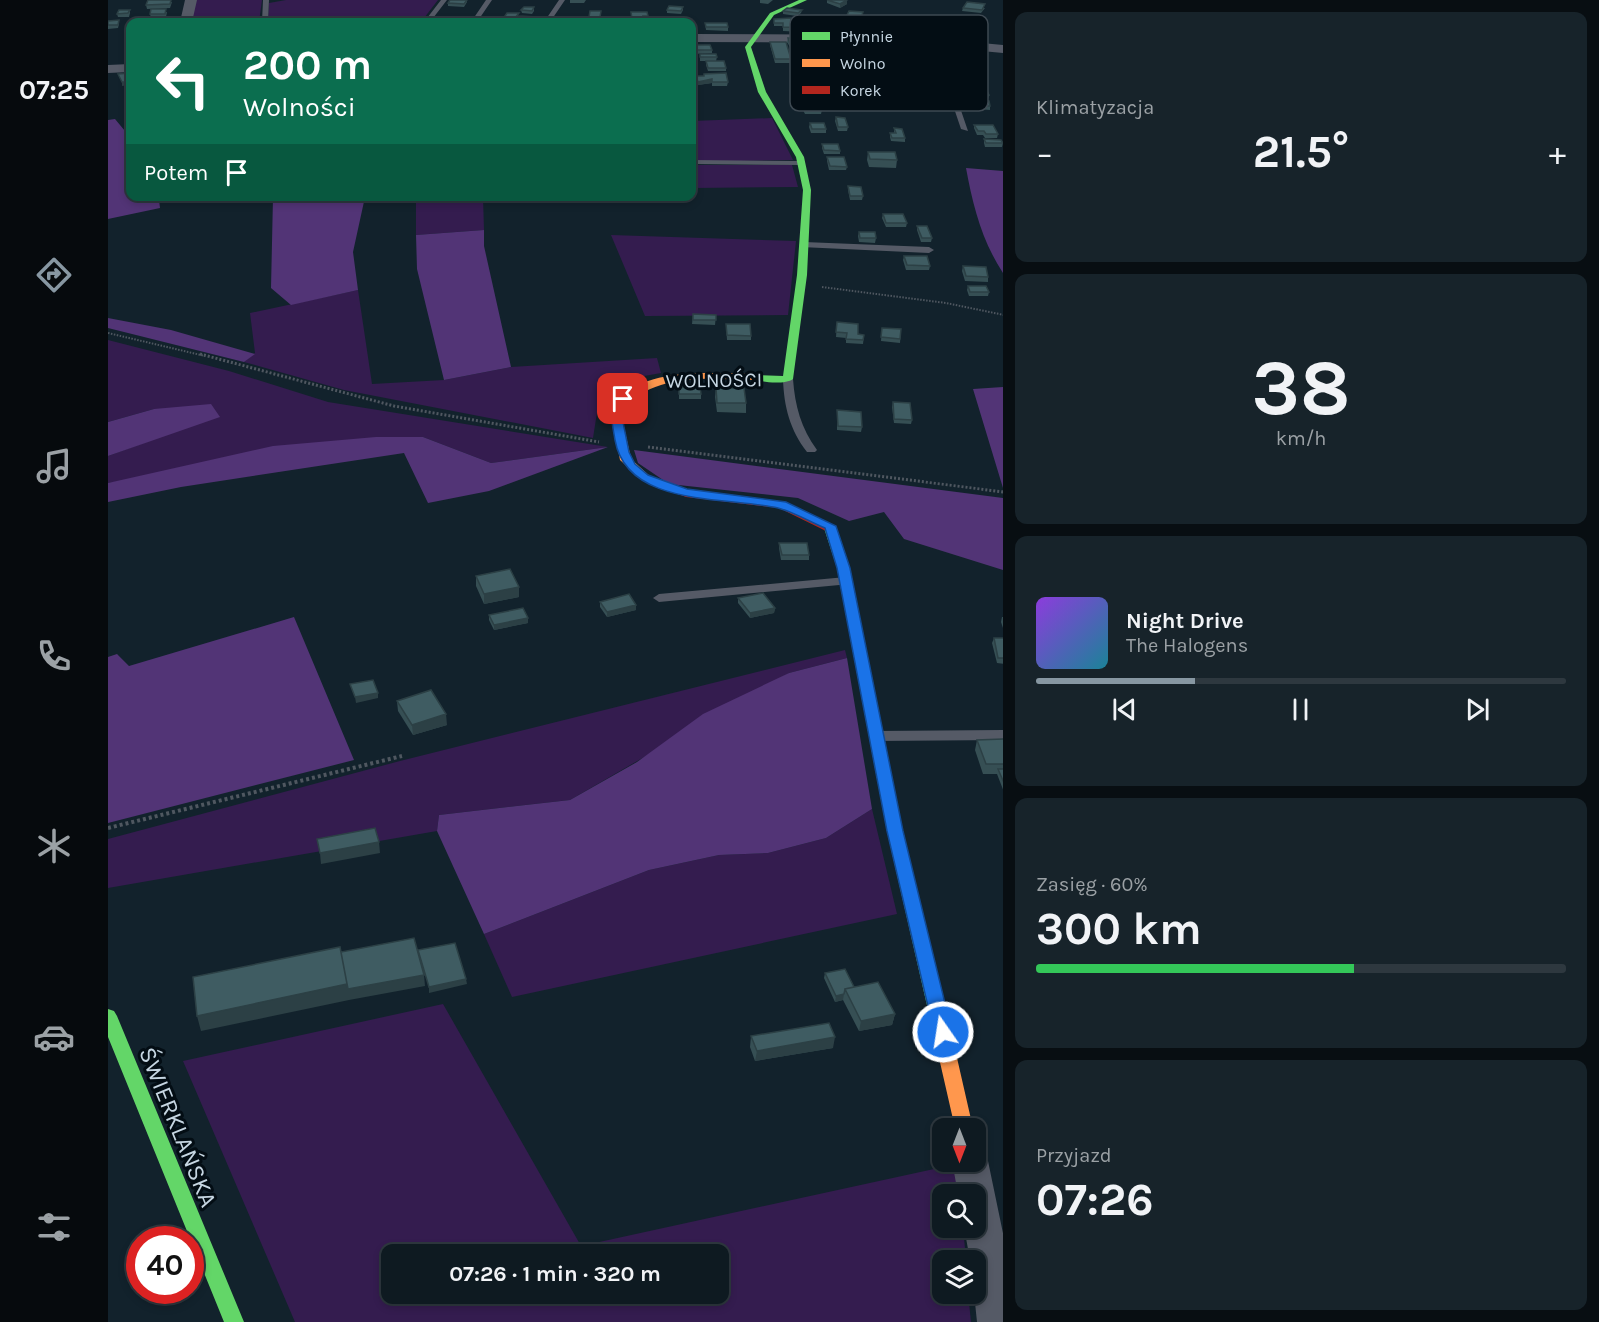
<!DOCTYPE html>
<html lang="pl">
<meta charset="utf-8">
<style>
:root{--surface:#0e1a21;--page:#17232a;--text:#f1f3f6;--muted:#9ba1a5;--line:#2e383f;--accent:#8797a2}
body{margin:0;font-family:Karla,sans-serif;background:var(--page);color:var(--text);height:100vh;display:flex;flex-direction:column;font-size:22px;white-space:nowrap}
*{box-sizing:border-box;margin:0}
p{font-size:20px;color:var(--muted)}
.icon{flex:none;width:33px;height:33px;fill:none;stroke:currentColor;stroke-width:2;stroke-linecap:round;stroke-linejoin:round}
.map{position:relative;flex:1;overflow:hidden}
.side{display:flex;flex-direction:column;gap:12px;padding:12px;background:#080e12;width:596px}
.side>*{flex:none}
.top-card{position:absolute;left:18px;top:18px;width:570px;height:183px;border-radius:12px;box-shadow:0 3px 9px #0003,0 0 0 2px var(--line);background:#0b6e4f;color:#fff;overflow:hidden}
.needle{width:39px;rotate:180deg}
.tools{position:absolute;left:824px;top:1118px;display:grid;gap:12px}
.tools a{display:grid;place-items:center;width:54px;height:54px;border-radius:12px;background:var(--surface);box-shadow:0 3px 9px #0003,0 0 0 2px var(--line);font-size:30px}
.speed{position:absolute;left:18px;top:1226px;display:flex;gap:12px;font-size:30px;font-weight:700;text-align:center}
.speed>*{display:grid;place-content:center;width:78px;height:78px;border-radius:50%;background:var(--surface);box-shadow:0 3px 9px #0003,0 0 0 2px var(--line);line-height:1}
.speed .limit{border:9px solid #d22;background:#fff;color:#111}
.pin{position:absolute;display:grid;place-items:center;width:51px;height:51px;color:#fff;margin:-26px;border-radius:12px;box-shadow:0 3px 9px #0006}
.me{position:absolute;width:66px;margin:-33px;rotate:347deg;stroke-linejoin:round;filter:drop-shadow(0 0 4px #0008)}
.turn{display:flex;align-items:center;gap:21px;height:126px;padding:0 18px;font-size:27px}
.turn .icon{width:78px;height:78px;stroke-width:2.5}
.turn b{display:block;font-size:42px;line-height:51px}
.then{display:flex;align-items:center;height:57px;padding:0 18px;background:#0003;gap:12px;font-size:22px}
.big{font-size:45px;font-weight:700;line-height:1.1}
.side .tile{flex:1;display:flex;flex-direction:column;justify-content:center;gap:9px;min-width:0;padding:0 21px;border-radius:12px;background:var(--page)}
.side .dial{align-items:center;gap:0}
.dial b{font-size:78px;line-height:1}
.song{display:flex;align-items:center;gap:18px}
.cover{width:72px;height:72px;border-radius:9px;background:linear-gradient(135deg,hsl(270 70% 55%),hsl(190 70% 35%))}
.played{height:6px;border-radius:3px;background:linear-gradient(90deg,var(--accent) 30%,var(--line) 30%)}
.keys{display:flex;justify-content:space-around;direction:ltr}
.heat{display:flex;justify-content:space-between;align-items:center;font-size:33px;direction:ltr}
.charge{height:9px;border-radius:4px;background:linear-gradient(90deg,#34c759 60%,var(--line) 0)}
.trip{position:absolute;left:273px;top:1244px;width:348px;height:60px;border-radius:12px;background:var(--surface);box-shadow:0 3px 9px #0003,0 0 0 2px var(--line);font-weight:700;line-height:60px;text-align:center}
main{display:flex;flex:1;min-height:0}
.dock{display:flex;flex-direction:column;width:108px;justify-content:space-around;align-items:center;background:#060a0d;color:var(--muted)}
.dock .icon{width:42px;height:42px}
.dock .selected{color:var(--accent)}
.dock b{font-size:27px;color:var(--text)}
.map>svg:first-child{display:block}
.green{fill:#341c4f;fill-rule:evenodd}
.forest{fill:#523476}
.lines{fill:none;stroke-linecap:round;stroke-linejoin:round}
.path-far2{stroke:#4f5760;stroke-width:2;stroke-dasharray:1.5 1.5;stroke-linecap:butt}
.path-far1{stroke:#4f5760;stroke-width:3;stroke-dasharray:2 2;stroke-linecap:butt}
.path{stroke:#4f5760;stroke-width:4;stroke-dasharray:3 3;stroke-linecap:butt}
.lane{fill:#555a66;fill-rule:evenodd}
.street{fill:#555a66;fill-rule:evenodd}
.fast{fill:#63d668;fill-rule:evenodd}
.slow{fill:#ff974d;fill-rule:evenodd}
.jam{fill:#b3261e;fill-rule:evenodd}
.wall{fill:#364f54}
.shaded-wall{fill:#2c4045}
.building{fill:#3f5c62;stroke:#2c4045;stroke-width:1.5}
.route{fill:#1a73e8;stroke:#114b97;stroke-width:1.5}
.labels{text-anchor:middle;stroke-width:6;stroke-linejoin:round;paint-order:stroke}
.street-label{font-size:20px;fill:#c6d6e2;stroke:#030d14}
.near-street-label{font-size:24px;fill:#c6d6e2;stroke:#030d14}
.key{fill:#030d14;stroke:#3e4952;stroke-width:1.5}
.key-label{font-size:16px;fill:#c6d6e2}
</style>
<main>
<nav class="dock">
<b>07:25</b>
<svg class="icon selected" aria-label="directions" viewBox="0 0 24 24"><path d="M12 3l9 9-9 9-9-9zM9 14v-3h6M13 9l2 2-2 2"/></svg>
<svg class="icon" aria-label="music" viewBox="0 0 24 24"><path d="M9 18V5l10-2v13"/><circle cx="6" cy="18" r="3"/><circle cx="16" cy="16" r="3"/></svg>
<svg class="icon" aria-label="phone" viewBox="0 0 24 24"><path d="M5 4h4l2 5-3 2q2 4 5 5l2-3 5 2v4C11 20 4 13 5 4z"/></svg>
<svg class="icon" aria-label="climate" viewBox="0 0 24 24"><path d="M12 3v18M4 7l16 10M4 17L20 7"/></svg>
<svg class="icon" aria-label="car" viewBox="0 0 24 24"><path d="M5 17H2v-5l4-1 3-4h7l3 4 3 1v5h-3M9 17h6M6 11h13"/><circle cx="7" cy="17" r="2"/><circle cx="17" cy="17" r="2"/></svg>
<svg class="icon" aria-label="filters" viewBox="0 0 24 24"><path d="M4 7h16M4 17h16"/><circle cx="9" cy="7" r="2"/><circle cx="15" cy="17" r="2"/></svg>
</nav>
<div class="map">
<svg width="896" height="1322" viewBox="0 0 896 1322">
<rect width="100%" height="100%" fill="#12222c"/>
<path class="green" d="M87 0H154L151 22H82Z
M178 0H330L313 22H274V19L160 22 161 3Z
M664 118 685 160 584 162V121Z
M584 165H684L690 187 585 188Z
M308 197H375L376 230 308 235Z
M503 235 688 241 680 315 537 316Z
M250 290 264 384 336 380 403 367 549 358 553 373 508 381 490 406 485 438 236 390 136 362 147 353 142 313Z
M0 340 121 371 220 402 500 447 383 463 315 437 0 483V456L63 433 46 409 0 422Z
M737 650 739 658 681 673 462 800 331 815 329 831 0 888V839L292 761Z
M764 809 789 914 404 997 376 934 541 870 611 855 660 853 718 838Z
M335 1004 473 1246 849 1164 852 1194H834V1227H855L858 1260H834V1293H860L863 1322H187L75 1061ZM284 1254H610V1293H284Z"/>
<path class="forest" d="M7 119 22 137V196L69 197 51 200 52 208 0 219V120Z
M858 168 895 171V273C874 241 865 206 858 168Z
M165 197H257L245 252 250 290 183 305 163 288Z
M376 230V246L403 367 336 380 309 269 308 235Z
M0 318 63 330 147 354 136 362 0 328Z
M895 387H896L895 488 865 389Z
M103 404 112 417 0 456V422L46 409Z
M268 437H315L383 463 500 447 381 491 320 503 296 453 73 487 0 502V483L165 446Z
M526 450 895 498V570L796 539 776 512 741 521 690 498 561 484 530 463Z
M186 617 246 760 0 823V657L9 654 21 666Z
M739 658 764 809 718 838 660 853 611 855 541 870 376 934 329 831 331 815 462 800 529 762 595 714 681 673Z"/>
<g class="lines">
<path class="path-far2" d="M714 287 838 303 896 315
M0 333 97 356"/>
<path class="path-far1" d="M92 354 286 406 491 442
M540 447 896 492"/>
<path class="path" d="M0 828 294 756"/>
<path class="lane" d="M155 0H161L160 22H154Z
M333 0H339L322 22H316Z
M378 0H384L369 22H363Z
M451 0H457L442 22H436Z
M827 41 830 43 860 131 853 129 824 43Z
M584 160 693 161 697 163 693 165 584 164Z
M696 242 821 247 826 250 821 253 693 247 691 245Z
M680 376 685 379C687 406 693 428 709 450L707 452H699C682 430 676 407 675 379Z
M738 577 742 578 744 581 742 584 551 602 545 598 551 594Z
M896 730V740L768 741 761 736 768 731Z"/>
<path class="street" d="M77 0H89L84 22H72Z
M584 34 788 35 896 45V53L788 43 584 42Z
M22 64V72L0 73V65Z
M867 1147 875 1150 880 1161 896 1238V1322H869L866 1293 867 1260H862L856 1227H867V1194H850L844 1161H867Z"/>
<path class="fast" d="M691 0H699L666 15 643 47 658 92 696 157 703 190 699 275 685 379C677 385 650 383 642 377L643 375 675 376 689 275 695 190 688 157 650 92 637 47 662 13Z
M722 524 728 528 741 568 795 831 844 1036 841 1041 835 1043 829 1041 826 1036 779 831 729 568 716 528Z
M0 1009 6 1011 9 1016 136 1322H116L0 1037Z"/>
<path class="slow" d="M616 373 647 374 652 377 647 380C602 379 543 371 513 413L523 459 545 479 543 481H535L512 460 503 413C506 408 509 402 513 398 537 372 584 373 616 373Z
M835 1029 841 1031 844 1036 865 1128H847L826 1036 829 1031Z"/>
<path class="jam" d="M539 476 580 490 678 502 728 528 722 532 718 531 671 508 578 497 535 481 533 479 535 477Z"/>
</g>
<path class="wall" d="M359 0V2L356 7 340 6V3Z
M462 0H478L476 3H462Z
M652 0H665L660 4 652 3Z
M719 0H739V4L732 8 719 3Z
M64 2 62 8 39 9 38 5Z
M426 7V11L424 14 414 13 413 10Z
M575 7V10L573 14 559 13V10Z
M855 8H877L873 13 854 11Z
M22 10V13L21 17H10L9 14Z
M694 10 693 13 689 16 675 14V11Z
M493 11 492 20H481V17Z
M59 12 58 17 43 18 42 14Z
M523 12 540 16V19H536V22H518V21H524Z
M397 16H411L428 17V20L426 22H393Z
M755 16 752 22 738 20V17Z
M666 19 697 28V32L675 31V26H666Z
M0 21 11 24 10 28 0 29Z
M785 22 797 23 795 27 784 25Z
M804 22 820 23 819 31 803 30Z
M597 23 620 27V31L598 30Z
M763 25 788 30V33L763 32Z
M864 27 875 28V35L863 34Z
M840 29 857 30 855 38 839 37Z
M680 38 702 43 701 47H682L679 42Z
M662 42 683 59V63H667L662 45Z
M727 43 748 48V52L727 51Z
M584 45 604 50V53L585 54 584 50Z
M777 45 795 50 794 53H778L776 48Z
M805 46 824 51 823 55 805 54Z
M592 54 609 57 608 61H592Z
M728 54 745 55 744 62 727 61Z
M815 58 827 62 826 65H816L815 61Z
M598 61 618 68V71H600L598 65Z
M850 65 872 71V75L851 74 850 68Z
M812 72 830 78V82L814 81 812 76Z
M596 74 620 82 619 86H604V83L590 85 588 76H596Z
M857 78 872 82 871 86H857Z
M688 84 708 91V94H689L688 88Z
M713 84 724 90V94H714Z
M813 87 825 92 824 96 814 95 812 91Z
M787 88 807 99 806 107 786 105V95Z
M857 88 881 95 880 99 858 98 856 92Z
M869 101 882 106V110L870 109 869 104Z
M694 104 714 110 713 114H697L694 108Z
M728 117 740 127 739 131H730L727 121Z
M702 123 718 129V133H703L701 127Z
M866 125 890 134 889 138H877L875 135H869L866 128Z
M786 128 797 138V142L783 141 782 137V133H786Z
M876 139 895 143 894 147H877L876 143Z
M714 144 732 151V154H716L714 148Z
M760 152 789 160 788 168 761 167 759 160Z
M719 157 739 167 738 170H721L719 161Z
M740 186 755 196 754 200H742L740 190Z
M775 214 799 223 798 227H778L774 218Z
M809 226 824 238 823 242H813L809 230Z
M751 232 768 238 767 243 751 242 750 236Z
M796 256 822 266 821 270H798L795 260Z
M855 266 880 277V282L857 281 854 271Z
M860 286 881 292 880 296H861L859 290Z
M585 314 608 315 607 325 584 324Z
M729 322 750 334 756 335 755 344 738 343V338L728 337Z
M618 324 643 336V340H619Z
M774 328 793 329 792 343 773 341Z
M571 387 593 394V399H571Z
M608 388 638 403V413L609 412 607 397Z
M785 402 804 420 803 424 786 423 784 407Z
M729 410 754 427 753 432 729 430Z
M671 543 701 555V560H673L671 548Z
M368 576 411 597 376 604 368 586Z
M630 598 667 608 666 613 642 618 630 603Z
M492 602 528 605V610L499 617 492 607Z
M381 615 420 623 386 630 381 620Z
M894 617H896V631L893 622Z
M886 638H896V664L889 663 884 643Z
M289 701 339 725 305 735 290 711Z
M896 739V792L889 774H875L867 750 869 740Z
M717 973 746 987 787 1014 784 1025 751 1031 735 1000 727 1002 716 978Z
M643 1036 725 1048 647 1061 642 1047Z"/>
<path class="shaded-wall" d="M739 0V4L732 8V4Z
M604 79V83L590 85V82Z
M14 82H22V85L14 86Z
M411 587V597L376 604V594Z
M528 605V610L499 617V612Z
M667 608 666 613 642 618V613Z
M420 618V623L386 630V625Z
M270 693V698L248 703 247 697Z
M338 714 339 725 305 735 304 725Z
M271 842 272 853 213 864 212 853Z
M316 975 317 986 241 1000 93 1031 89 1016 239 984Z
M358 979 359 984 321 993V987Z
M736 994 735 1000 727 1002 728 996Z
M787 1014 784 1025 751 1031 753 1021Z
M727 1037 725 1048 647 1061 649 1051Z"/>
<path class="building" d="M40 0H63L62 4 38 5Z
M342 0H359L356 4 340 3Z
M719 0H739L732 4Z
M859 2 877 4 874 10 855 8Z
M561 6 575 7 573 11 559 10Z
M416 7H426L424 11 413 10Z
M679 8 694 10 690 13 675 11Z
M43 9H58L57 14H42Z
M11 10H22L20 13 9 14Z
M482 11H493L492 17H481Z
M741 11 755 12 753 18 738 17Z
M523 12H539L540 16H535L536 19H524Z
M399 13H411L404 22 393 21 395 18H402L397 16Z
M410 16 428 17 425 21 407 20Z
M683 18V23L697 24V28L675 27V23H666V19Z
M55 19 54 22H34L35 20Z
M11 20 10 25H0V21Z
M348 20H358L357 22H347Z
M476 20 496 21 495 22H475Z
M518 21H535L536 22H518Z
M597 23H619L620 27H598Z
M680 38H699L702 43 682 44Z
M662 42H678L683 59H667Z
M584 45H602L604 50H585Z
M592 54H608L609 57H592Z
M598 61H616L618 68H600Z
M22 73V82H14L10 74Z
M618 73 620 82H604V79L590 82 588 76H596V74Z
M857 88 878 89 881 95H859Z
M869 101H881L882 106H871Z
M728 117 737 118 740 127H730Z
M702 123H716L718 129H704Z
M866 125H885L890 134H878L876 131H870Z
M786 128 794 129 797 138H784L782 133H788Z
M876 139 893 140 895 143H878Z
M714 144H730L732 151 716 150Z
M760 152H787L789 160 762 159Z
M719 157H736L739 167 722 166Z
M740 186 753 187 755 196H742Z
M775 214H795L799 223H778Z
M809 226H819L824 238H814Z
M751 232H767L768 238H752Z
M796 256H819L822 266 799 265Z
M855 266 878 267 880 277 858 276Z
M860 286H878L881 292H862Z
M585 314 608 315V320H585Z
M729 322 750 324V334L756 335 755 340 738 339 739 333 728 332Z
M618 324H642L643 336 619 335Z
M774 328 793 329 792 339 773 337Z
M571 387H592L593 394H571Z
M608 388H636L638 403H609Z
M785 402 802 403 804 420 786 419Z
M729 410 753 412 754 427 730 426Z
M671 543H699L701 555H674Z
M402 569 411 587 376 594 368 576Z
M655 593 667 608 642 613 630 598Z
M521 594 528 605 499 612 492 602Z
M415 608 420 618 386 625 381 615Z
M886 638H896V658H890Z
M265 680 270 693 247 697 242 684Z
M323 690 338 714 304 725 289 701Z
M896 739V764H878L869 740Z
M890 769H896V783Z
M267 828 271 842 212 853 209 839Z
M306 938 316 975 240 989 233 952Z
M347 943 358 979 321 987 310 950Z
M232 947 239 984 89 1016 85 977Z
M737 969 746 987 737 989 736 994 728 996 717 973Z
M770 982 787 1014 753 1021 737 989Z
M721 1023 727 1037 649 1051 643 1036Z"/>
<path class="route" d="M511 397 520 399 513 412 521 452 527 464 540 475 579 489 678 502 728 526 742 568 795 831 844 1032 841 1037 835 1040 829 1037 826 1032 779 831 729 568 717 528C702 522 686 512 670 508 619 496 519 508 507 440 504 421 500 414 511 397Z"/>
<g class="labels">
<g class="street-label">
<text transform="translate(606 380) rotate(-1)" y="7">WOLNOŚCI</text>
</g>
<g class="near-street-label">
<text transform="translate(70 1127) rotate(68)" y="8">ŚWIERKLAŃSKA</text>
</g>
</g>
<rect x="682" y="15" width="198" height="96" rx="9" class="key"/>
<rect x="694" y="32" width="28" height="8" fill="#63d668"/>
<rect x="694" y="59" width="28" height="8" fill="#ff974d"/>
<rect x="694" y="86" width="28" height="8" fill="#b3261e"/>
<g class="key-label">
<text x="732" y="42">Płynnie</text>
<text x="732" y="69">Wolno</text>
<text x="732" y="96">Korek</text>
</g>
</svg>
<div class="tools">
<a><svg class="needle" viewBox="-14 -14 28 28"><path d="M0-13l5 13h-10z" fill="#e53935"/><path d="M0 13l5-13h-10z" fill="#9ba1a5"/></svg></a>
<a><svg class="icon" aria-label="search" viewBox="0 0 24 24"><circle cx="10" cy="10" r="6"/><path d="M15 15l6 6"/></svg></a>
<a><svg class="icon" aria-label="layers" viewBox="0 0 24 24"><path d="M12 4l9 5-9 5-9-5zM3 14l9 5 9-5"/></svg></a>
</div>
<div class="speed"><div class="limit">40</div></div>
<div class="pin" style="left:515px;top:399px;background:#d93025"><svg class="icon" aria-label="arrive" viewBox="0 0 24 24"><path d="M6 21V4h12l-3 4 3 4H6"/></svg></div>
<svg class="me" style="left:835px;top:1032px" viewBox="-20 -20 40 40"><circle r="17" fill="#1a73e8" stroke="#fff" stroke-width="3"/><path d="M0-11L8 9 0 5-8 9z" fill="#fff"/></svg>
<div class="trip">07:26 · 1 min · 320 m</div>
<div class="top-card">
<div class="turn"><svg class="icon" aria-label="left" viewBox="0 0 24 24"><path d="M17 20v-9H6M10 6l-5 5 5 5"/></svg><div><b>200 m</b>Wolności</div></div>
<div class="then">Potem<svg class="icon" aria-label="arrive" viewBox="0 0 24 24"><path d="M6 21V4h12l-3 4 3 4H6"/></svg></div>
</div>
</div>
<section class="side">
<div class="tile"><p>Klimatyzacja</p>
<div class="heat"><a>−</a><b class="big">21.5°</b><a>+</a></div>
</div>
<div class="tile dial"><b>38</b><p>km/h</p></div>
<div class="tile">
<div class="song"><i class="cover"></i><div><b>Night Drive</b><p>The Halogens</p></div></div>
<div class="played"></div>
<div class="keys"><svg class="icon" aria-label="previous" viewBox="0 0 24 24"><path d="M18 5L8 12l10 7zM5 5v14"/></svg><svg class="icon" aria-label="pause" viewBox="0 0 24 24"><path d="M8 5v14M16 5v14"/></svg><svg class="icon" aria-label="next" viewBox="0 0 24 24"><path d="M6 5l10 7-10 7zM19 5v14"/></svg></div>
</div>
<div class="tile"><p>Zasięg · 60%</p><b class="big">300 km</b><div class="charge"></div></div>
<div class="tile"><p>Przyjazd</p><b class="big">07:26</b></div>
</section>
</main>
